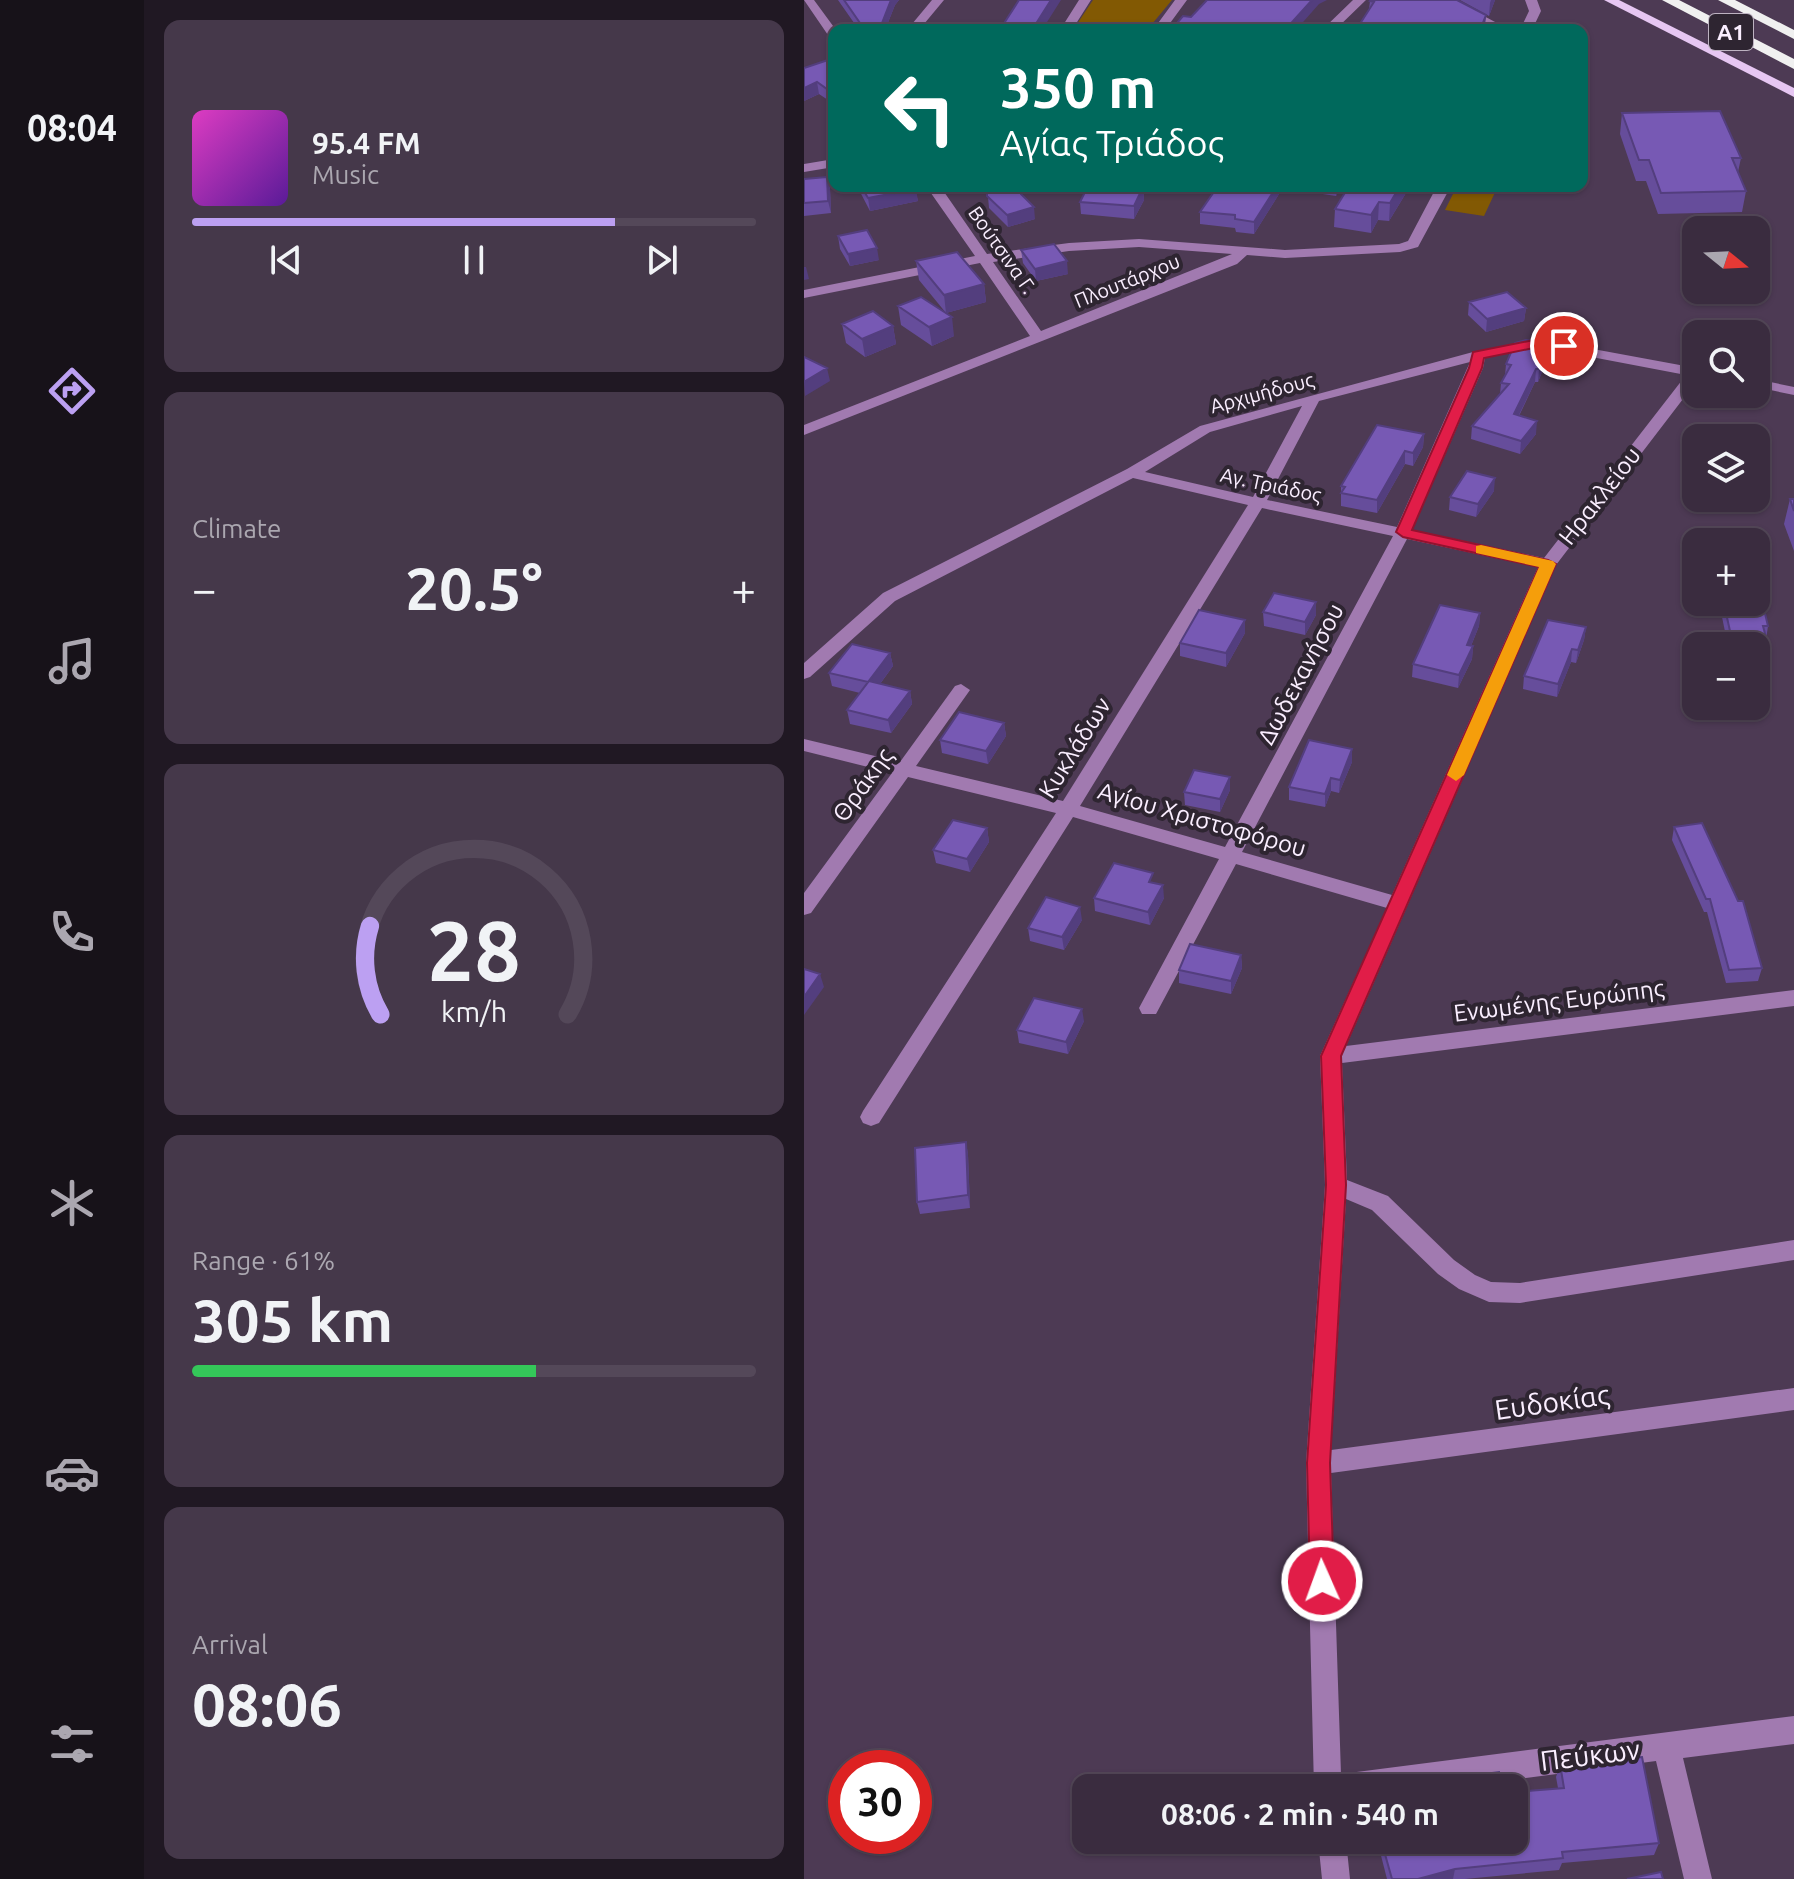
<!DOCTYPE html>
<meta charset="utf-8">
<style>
:root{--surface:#3a2c3f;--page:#45384a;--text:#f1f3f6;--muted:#aba7b0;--line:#544859;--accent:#bca0f2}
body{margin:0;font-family:Ubuntu,sans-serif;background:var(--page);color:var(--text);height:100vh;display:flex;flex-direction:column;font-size:30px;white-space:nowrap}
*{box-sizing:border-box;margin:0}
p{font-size:26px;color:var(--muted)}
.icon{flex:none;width:44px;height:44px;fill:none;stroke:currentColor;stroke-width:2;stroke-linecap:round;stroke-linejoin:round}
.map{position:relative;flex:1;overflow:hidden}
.side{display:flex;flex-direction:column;gap:20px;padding:20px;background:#201823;width:660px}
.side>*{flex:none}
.top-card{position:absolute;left:24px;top:24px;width:760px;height:168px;border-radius:16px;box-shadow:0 2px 6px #0004,0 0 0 2px var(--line);background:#00695c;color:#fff;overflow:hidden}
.needle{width:52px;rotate:108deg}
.buttons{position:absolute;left:878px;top:216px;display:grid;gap:16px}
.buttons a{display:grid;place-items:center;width:88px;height:88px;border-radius:16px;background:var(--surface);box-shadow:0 2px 6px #0004,0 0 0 2px var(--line);font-size:40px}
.speed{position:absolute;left:24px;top:1750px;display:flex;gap:16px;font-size:40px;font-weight:700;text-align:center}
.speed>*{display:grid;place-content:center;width:104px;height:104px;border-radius:50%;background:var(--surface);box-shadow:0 2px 6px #0004,0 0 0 2px var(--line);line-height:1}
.speed .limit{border:12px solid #d22;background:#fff;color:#111}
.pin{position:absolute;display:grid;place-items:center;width:68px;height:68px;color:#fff;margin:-34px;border:4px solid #fff;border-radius:50%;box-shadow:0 2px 8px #0007}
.me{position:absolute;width:88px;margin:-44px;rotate:358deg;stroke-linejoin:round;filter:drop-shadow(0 0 6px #0008)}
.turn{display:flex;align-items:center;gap:28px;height:168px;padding:0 40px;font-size:36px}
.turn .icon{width:104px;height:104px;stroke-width:2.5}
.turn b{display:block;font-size:56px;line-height:68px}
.big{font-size:60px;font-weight:700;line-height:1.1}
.side .widget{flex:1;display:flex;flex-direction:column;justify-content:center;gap:12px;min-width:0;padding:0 28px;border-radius:16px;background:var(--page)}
.side .dial{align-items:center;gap:0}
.dial svg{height:208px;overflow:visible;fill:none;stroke:var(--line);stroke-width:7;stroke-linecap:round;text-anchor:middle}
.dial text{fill:var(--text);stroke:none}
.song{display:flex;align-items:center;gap:24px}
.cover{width:96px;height:96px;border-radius:12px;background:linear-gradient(135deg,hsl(310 70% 55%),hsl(270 70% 35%))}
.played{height:8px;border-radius:4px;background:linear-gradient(90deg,var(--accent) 75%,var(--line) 75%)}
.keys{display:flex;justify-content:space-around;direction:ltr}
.heat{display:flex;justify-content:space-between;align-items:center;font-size:44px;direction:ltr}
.charge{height:12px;border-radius:6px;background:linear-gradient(90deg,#34c759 61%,var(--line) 0)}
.trip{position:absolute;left:268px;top:1774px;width:456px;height:80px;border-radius:16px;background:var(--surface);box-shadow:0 2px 6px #0004,0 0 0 2px var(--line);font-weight:700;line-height:80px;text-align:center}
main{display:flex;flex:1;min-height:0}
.dock{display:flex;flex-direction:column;width:144px;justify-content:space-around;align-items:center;background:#171219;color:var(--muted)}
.dock .icon{width:56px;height:56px}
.dock .on{color:var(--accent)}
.dock b{font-size:36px;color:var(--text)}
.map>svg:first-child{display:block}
.green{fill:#825903}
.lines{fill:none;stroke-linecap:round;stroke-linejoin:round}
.minor{fill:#a17ab0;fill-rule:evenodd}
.major{fill:#e6c6f2;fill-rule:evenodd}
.highway{fill:#f0f0f0;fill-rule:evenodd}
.wall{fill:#664d9b}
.shaded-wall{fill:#533e7e}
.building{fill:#7759b4;stroke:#533e7e;stroke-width:2}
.route{fill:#e11d48;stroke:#92132f;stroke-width:2}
.slow{fill:#f59e0b}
.labels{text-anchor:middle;stroke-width:8;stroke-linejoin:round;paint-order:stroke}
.far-street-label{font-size:20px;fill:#faeeff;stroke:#2e2531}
.shield{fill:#2e2531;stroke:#bdb2c1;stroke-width:2}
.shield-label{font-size:22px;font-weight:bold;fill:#faeeff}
.street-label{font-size:24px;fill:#faeeff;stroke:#2e2531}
.near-street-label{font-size:28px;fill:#faeeff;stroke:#2e2531}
</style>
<main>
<nav class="dock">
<b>08:04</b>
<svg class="icon on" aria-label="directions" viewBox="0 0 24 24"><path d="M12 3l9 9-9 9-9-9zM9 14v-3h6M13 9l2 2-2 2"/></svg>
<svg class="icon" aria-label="music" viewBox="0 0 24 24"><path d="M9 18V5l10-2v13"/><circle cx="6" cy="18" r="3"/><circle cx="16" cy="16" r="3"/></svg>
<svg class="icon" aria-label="phone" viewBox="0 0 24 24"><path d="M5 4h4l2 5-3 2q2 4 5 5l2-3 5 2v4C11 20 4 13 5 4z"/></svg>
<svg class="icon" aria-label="climate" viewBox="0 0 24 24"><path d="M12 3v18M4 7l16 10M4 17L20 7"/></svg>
<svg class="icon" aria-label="car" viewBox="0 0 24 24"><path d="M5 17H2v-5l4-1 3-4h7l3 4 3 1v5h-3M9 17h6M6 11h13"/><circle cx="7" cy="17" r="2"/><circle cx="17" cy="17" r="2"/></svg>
<svg class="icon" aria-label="filters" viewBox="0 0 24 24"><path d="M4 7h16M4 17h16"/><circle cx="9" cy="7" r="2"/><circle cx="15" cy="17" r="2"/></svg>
</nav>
<section class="side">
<div class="widget">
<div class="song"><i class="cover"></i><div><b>95.4 FM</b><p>Music</p></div></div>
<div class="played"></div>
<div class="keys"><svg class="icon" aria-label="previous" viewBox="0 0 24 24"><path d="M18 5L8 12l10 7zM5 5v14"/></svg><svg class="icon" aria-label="pause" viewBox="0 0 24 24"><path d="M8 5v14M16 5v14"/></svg><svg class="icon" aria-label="next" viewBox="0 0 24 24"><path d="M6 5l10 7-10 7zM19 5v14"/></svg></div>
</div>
<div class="widget"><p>Climate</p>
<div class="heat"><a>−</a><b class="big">20.5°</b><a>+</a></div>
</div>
<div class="widget dial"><svg viewBox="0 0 100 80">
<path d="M14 69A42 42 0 1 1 86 69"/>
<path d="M14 69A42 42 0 0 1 10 35" stroke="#bca0f2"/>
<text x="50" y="56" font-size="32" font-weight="700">28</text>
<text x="50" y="72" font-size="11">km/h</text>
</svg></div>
<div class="widget"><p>Range · 61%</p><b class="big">305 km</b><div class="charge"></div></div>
<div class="widget"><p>Arrival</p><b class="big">08:06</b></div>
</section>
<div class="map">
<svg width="990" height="1879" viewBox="0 0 990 1879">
<rect width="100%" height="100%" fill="#4d3a54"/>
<path class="green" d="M289 0H368L343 30H269Z
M653 186H694L680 216 641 210Z"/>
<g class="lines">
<path class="minor" d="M0 0H10L32 30 30 39 26 38Z
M128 0H140L115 30H103Z
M275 0H287L268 30H256Z
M371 0H383L361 30H349Z
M549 0H562L531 30H518Z
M635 0H650L706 30H691Z
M721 0H733L737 11 728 30H716L725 11Z
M30 159V167L0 172V164Z
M122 186H136L183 254 265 243 335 239 481 250 595 244 604 241 633 186H647L614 247 596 252 481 258 443 255 433 264 0 435V425L226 336 176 263 0 298V290L171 256ZM335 247 428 254 237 331 189 262 265 251Z
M735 339 892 368V382L752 565 542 1046 990 990V1006L538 1063 543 1180 584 1196 650 1260 671 1275 687 1282 716 1283 990 1240V1260L716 1303 685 1302 655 1289 634 1274 568 1210 542 1199 527 1450 990 1388V1410L527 1473 537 1774 990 1716V1744L879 1758 908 1879H880L852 1761 644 1788H510L502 1463 521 1185 516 1056 583 908 432 864 352 1014H338L335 1008 415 859 269 817 75 1123 67 1126 59 1123 56 1117 59 1111 252 813 104 777 7 913 0 915V893L88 773 0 751V739L96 762 151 686 157 684 166 690 112 766 259 801 444 505 329 478 91 601 6 677 0 679V663L79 593 323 469 396 426 669 352ZM735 347 882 375 740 558 608 530 679 368 681 358ZM666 362 593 527 463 500 515 401ZM498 406 449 497 341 472 406 432ZM458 508 589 536 421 847 276 806ZM603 539 734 567 588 895 438 852Z
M952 379 990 387V395L952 387Z
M514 1840H542L546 1879H518Z"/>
<path class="major" d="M800 0H815L990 88V97Z"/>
<path class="highway" d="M858 0H875L990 59V69Z
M914 0H931L990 30V39Z"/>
</g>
<path class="wall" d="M34 0H95L91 5 81 30H55Z
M656 0H691L685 16Z
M566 1 682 15 681 28 680 30H552L565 9Z
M30 58V104L15 94 0 101Z
M818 113 937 158 934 172 942 191 938 212 854 214 842 181H832L816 134Z
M23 177 26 189 27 213 0 216V179Z
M53 186H110L114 201 66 211Z
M183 186 217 195 231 219 204 227 185 208Z
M480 186 450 234 432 232 431 228 396 224V212Z
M512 186H538L532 196 512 193Z
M339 187 340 200 330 219 277 214 276 202Z
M602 193 585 221 574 220 567 233 530 227 531 209Z
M34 236 75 260 46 266 36 249Z
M217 250 264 274 232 281 219 263Z
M112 261 180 284 182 302 142 313 115 280Z
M665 302 722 308 720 321 682 332 664 315Z
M94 306 150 336 128 346 97 325Z
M38 324 89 326 92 344 61 357 42 343Z
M745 344 744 357 734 382H731L715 416 732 434 716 454 667 439 668 426 696 394 697 383 701 376 702 364Z
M620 434 619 447 609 466 601 464 573 513 537 506V486Z
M690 491 672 517 645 510 646 497Z
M986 499H990V551L980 524Z
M920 604 964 626 960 654H952V646H924L918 617Z
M459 612 512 615 501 635 460 626Z
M676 613 675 626 667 646H669L668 659 654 688 608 677 609 664Z
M441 620V633L422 667 376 656V643Z
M782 627 780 640 772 663 767 662 753 697 719 689 720 676Z
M86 653 89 666 76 684 106 691 108 704 87 733 46 724 43 710 56 693 28 686 25 673Z
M200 723 202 736 184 764 138 753 136 740Z
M548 749V762L535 793 527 791 521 807 485 800V787Z
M426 777V790L416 812 381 805 380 792Z
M870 827 934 901 958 968 954 981 922 983 903 912H900L868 840Z
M183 828 185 842 166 872 132 863 129 850Z
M350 883 360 898 346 925 291 911 290 898Z
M278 920 260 950 226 941 224 928Z
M437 955 438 968 427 994 375 983V970Z
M280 1021 264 1054 215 1043 213 1030Z
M162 1142 164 1155 166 1208 116 1214 113 1202Z
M756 1764 855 1843 850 1855 758 1863 755 1870 661 1879H583L573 1840H710L754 1788 752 1777Z"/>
<path class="shaded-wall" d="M87 0H95L91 5 81 30H79L78 23Z
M247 0H257L238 30H228Z
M508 0H523L515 4 492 30H481Z
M687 0H691L685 16 686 3Z
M682 15 680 30H676Z
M13 82 15 94 0 101V88Z
M23 177 26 189 27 213 24 201Z
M473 186H480L450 234V222Z
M532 186H538L532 196Z
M596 186H602V193L585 221 586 203Z
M339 187 340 200 330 219V206Z
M112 189 114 201 66 211 64 198Z
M575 202 574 220 567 233V215Z
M230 207 231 219 204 227 203 215Z
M73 248 75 260 46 266 44 254Z
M263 261 264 274 232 281 231 269Z
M0 267H2L5 279 0 280Z
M180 284 182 302 142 313 140 295Z
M722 308 720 321 682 332 683 319Z
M148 317 150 336 128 346 125 327Z
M89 326 92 344 61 357 58 339Z
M745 344 744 357 734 382 735 369Z
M23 368 26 381 1 396 0 382Z
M732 369 731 382 709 427 710 414Z
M733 421 732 434 716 454 717 441Z
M620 434 619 447 609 466V453Z
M601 451V464L573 513V500Z
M691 478 690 491 672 517 674 504Z
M512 602V615L501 635V622Z
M676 613 675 626 662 658 663 645Z
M441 620V633L422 667V653Z
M782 627 780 640 772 663 774 650Z
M669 646 668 659 654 688 655 675Z
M768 649 767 662 753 697 754 684Z
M86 653 89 666 67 696 64 682Z
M106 691 108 704 87 733 84 720Z
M200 723 202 736 184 764 182 751Z
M548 749V762L535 793 536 780Z
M426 777V790L416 812V799Z
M527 778V791L521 807V794Z
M183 828 185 842 166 872 163 859Z
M359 885 360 898 346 925 344 912Z
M276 907 278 920 260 950 258 937Z
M437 955 438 968 427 994V981Z
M16 974 20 987 0 1015V997Z
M278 1009 280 1021 264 1054 262 1042Z
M162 1142 164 1155 166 1208 164 1195Z
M651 1869 649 1879H614Z"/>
<path class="building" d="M40 0H87L78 23H56Z
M215 0H247L228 30 197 28Z
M403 0H508L481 30H367L379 16 387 17Z
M567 0H653L682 15 676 30H626L594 26 591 30H552L570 2 566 1Z
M30 58V94L13 82 0 88V68Z
M916 111 937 158H928L942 191 857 193 845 160H835L818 113Z
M23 177 24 201 0 203V179Z
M57 186H110L112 189 64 198Z
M183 186H216L217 194 230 207 203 215 183 196Z
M284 186H322L339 187 330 206 276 202Z
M414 186H473L450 222 431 219V215L396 212Z
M545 186H596L586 203 575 202 567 215 531 209Z
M63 230 73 248 44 254 34 236Z
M250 244 263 261 231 269 217 250Z
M153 252 180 284 140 295 112 261Z
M703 292 722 308 683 319 665 302Z
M117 297 148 317 125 327 94 306Z
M69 311 89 326 58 339 38 324Z
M722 340 745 344 735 369H732L710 414 733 421 717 441 668 426 705 384 697 383 707 365 702 364 711 343Z
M0 357 23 368 0 382Z
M573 425 620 434 609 453 601 451 573 500 537 493 541 487 537 486Z
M663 471 691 478 674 504 646 497Z
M986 499H990V511Z
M470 593 512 602 501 622 459 612Z
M920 604 959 605 964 626H959L963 641 928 640Z
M636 605 676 613 663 645 669 646 655 675 609 664Z
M395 610 441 620 422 653 376 643Z
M744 620 782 627 774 650 768 649 754 684 720 676Z
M48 644 86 653 64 682 25 673Z
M65 681 106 691 84 720 43 710Z
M155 712 200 723 182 751 136 740Z
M505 740 548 749 536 780 527 778 521 794 485 787Z
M390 770 426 777 416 799 380 792Z
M149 820 183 828 163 859 129 850Z
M898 823 934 901H939L958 968 925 970 906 899H902L870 827Z
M310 863 349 873 345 882 359 885 344 912 290 898Z
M242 897 276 907 258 937 224 928Z
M386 944 437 955 427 981 375 970Z
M0 969 16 974 0 997Z
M230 998 278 1009 262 1042 213 1030Z
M162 1142 164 1195 113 1202 111 1148Z
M838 1757 855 1843 758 1852 759 1858 651 1869 614 1879H588L577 1840H710V1792L760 1788 756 1764Z
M695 1772 697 1788H616L649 1778Z
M857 1872 859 1879H823Z"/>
<path class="route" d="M735 339 766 346 760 350 735 347 680 358 678 368 608 530 744 560 752 564 537 1056 542 1185 526 1463 530 1581 526 1589 518 1593 510 1589 506 1581 503 1463 522 1185 517 1056 735 567 599 537 592 532 665 368 669 352Z"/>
<path class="slow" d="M677 545 749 561 752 564 660 775 652 781 643 775 735 567 672 553V546Z"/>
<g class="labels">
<g class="far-street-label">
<text transform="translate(198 250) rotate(55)" y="7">Βούτσινα Γ.</text>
<text transform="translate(323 281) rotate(-22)" y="7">Πλουτάρχου</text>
<text transform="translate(458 393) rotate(-15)" y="7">Αρχιμήδους</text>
<text transform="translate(467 485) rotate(12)" y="7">Αγ. Τριάδος</text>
</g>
<rect class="shield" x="905" y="14" width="44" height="36" rx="6"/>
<g class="shield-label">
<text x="927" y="40">Α1</text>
</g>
<g class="street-label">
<text transform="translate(796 496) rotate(-52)" y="8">Ηρακλείου</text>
<text transform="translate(497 674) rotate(-62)" y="8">Δωδεκανήσου</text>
<text transform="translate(271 748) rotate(-58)" y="8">Κυκλάδων</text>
<text transform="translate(59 785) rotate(-54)" y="8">Θράκης</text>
<text transform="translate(398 820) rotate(16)" y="8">Αγίου Χριστοφόρου</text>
<text transform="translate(755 1001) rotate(-7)" y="8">Ενωμένης Ευρώπης</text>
</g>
<g class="near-street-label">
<text transform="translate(748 1402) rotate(-8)" y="10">Ευδοκίας</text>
<text transform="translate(786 1755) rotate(-7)" y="10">Πεύκων</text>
</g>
</g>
</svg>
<div class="buttons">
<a><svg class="needle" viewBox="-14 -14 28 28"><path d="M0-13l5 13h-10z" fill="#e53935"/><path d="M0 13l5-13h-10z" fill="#aba7b0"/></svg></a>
<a><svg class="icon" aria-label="search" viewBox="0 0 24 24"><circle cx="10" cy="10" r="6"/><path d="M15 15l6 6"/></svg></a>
<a><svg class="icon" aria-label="layers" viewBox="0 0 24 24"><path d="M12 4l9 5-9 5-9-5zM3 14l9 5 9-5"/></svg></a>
<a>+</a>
<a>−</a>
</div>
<div class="speed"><div class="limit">30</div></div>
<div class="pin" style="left:760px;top:346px;background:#d93025"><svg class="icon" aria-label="arrive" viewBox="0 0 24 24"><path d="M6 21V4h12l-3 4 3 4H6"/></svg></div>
<svg class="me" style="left:518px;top:1581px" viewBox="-20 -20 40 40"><circle r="17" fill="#e11d48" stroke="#fff" stroke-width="3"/><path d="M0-11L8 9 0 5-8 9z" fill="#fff"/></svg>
<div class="trip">08:06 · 2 min · 540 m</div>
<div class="top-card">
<div class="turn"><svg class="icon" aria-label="left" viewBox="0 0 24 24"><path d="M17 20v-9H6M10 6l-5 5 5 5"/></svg><div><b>350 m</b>Αγίας Τριάδος</div></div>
</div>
</div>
</main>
